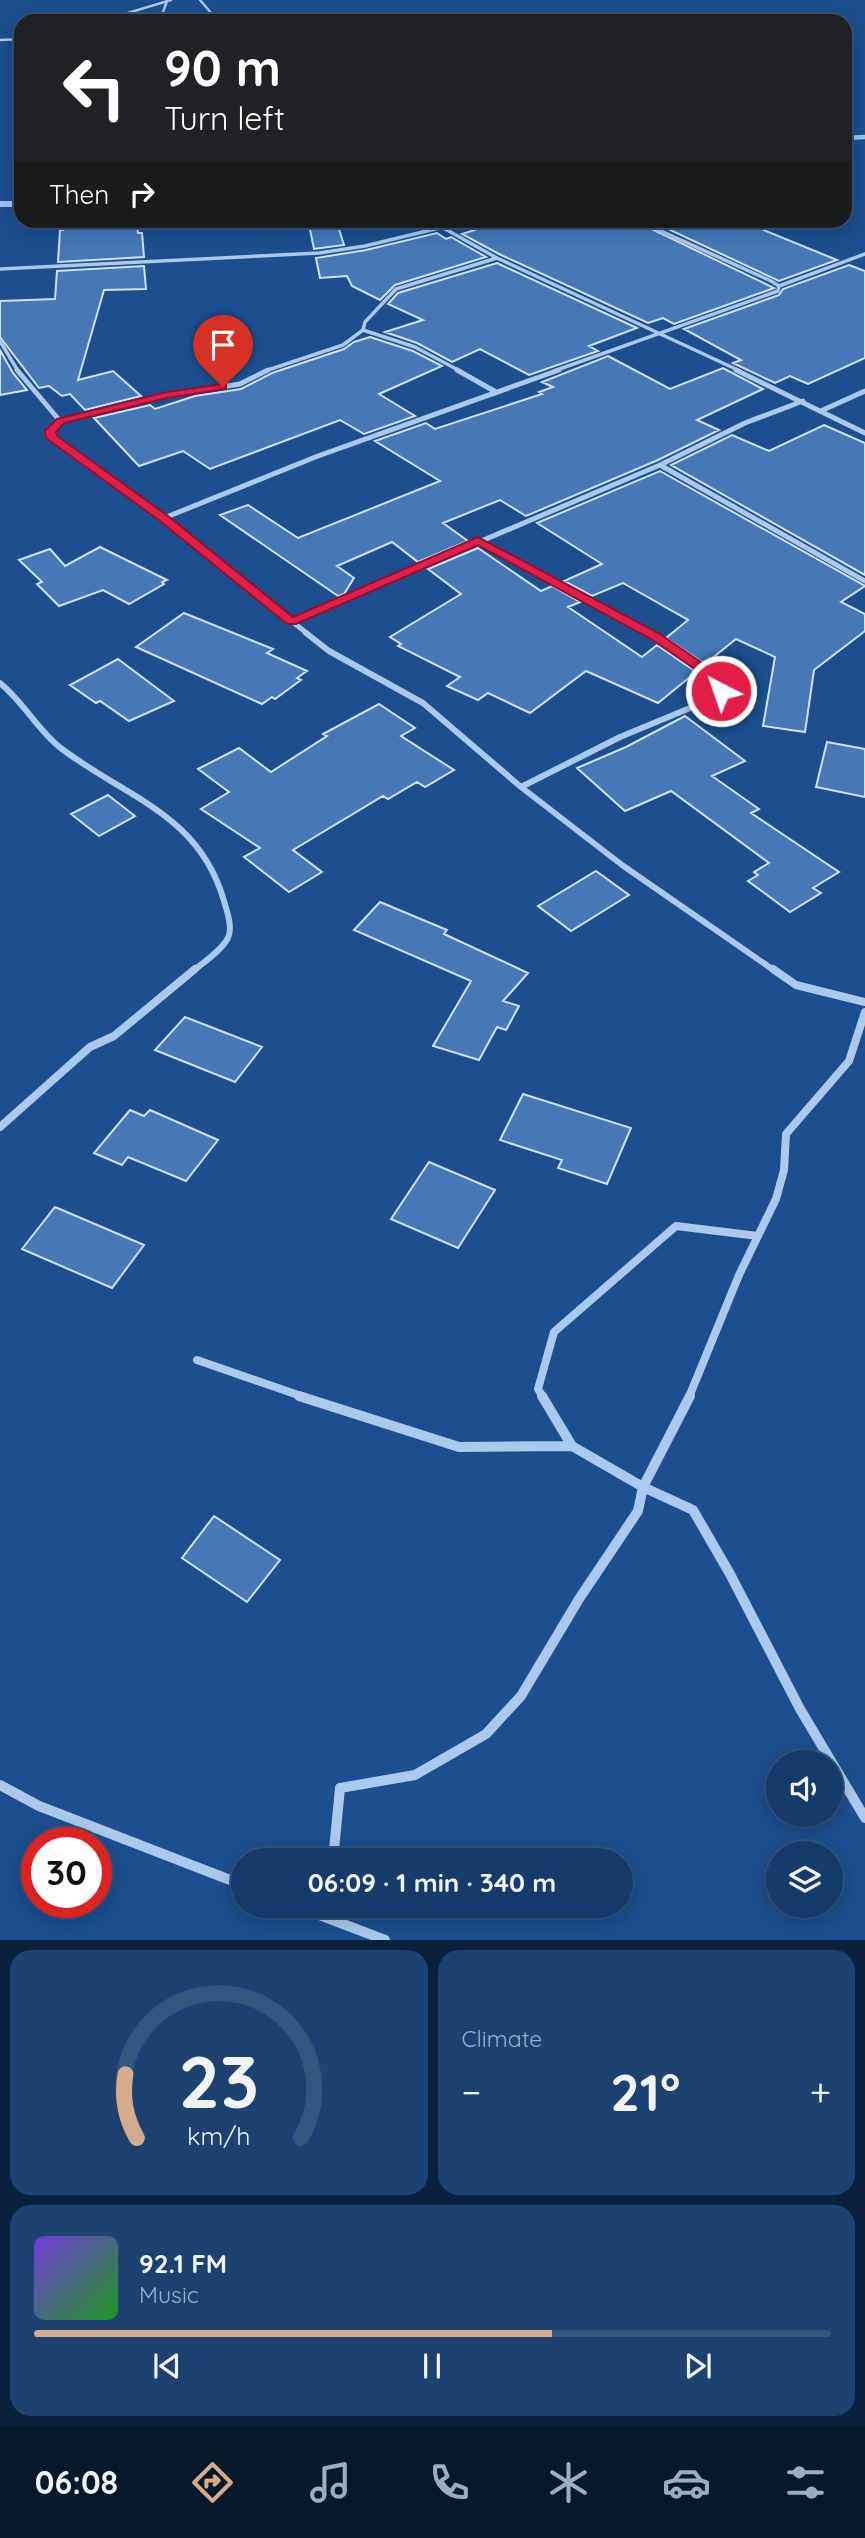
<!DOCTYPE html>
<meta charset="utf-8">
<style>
:root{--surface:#143b6b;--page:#1d4271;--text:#f1f3f6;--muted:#9dadc1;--line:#33557e;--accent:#d6ab8b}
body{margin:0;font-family:Quicksand,sans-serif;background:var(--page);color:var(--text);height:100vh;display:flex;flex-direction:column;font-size:26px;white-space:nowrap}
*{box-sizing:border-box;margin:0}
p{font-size:23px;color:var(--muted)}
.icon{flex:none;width:38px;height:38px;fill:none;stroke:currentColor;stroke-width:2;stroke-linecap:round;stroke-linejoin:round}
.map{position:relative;height:1940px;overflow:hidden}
.sheet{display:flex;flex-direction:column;gap:10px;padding:10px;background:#0b203b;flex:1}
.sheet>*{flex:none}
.banner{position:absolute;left:14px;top:14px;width:838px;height:214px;border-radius:21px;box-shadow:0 4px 18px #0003,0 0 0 2px var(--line);background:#202124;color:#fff;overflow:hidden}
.controls{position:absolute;left:766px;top:1750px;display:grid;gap:14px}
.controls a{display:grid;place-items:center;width:77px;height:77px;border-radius:50%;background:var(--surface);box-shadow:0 4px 18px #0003,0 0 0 2px var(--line);font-size:35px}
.speed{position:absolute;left:21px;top:1827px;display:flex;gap:14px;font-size:35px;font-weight:700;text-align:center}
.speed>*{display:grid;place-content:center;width:91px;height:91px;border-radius:50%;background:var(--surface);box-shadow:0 4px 18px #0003,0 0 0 2px var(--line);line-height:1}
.speed .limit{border:10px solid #d22;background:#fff;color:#111}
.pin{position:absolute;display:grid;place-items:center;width:60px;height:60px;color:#fff;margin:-72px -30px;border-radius:50% 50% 50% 0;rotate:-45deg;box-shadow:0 0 7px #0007}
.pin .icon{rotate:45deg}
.me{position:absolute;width:77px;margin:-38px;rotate:319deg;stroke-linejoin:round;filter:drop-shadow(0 0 5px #0008)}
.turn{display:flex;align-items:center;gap:24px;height:147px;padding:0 35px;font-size:32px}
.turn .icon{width:91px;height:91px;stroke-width:2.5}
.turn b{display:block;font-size:49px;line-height:60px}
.then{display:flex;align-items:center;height:66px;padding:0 35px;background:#0003;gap:14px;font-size:26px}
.big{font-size:52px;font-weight:700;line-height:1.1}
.sheet .card{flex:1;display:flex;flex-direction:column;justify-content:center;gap:10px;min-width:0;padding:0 24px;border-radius:21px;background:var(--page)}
.sheet .dial{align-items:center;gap:0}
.dial svg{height:182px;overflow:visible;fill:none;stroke:var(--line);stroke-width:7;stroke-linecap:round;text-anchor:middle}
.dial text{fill:var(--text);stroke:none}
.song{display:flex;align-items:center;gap:21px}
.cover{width:84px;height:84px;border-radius:10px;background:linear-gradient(135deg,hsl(260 70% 55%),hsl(120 70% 35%))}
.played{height:7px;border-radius:4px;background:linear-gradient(90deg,var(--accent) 65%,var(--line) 65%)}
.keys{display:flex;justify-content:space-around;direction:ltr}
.heat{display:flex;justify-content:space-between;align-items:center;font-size:38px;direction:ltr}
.sheet .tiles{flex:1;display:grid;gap:10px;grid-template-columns:1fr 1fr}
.card:last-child{grid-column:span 2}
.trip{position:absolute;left:231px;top:1848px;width:402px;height:70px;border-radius:35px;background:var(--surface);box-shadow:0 4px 18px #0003,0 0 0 2px var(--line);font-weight:700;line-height:70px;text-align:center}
.tabs{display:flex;height:112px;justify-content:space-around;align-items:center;background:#08182b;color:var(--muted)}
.tabs .icon{width:49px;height:49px}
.tabs .active{color:var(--accent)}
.tabs b{font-size:32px;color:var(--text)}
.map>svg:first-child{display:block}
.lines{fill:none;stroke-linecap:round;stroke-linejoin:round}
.stream-far1{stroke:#9cc4f0;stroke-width:4.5}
.stream{stroke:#9cc4f0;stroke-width:6}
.building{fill:#4478b7;stroke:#cfe3fa;stroke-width:2}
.street-far5{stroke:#a9c9ee;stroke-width:2.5}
.street-far4{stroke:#a9c9ee;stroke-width:3.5}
.street-far3{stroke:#a9c9ee;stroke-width:5}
.street-far2{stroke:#a9c9ee;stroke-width:6}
.street-far1{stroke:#a9c9ee;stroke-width:8}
.street{stroke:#a9c9ee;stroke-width:10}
.route{fill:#e11d48;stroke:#92132f;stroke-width:2}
</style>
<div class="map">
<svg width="865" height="1940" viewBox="0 0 865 1940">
<rect width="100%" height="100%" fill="#1b4f8f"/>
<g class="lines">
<path class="stream-far1" d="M845 138 865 137"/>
<path class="stream" d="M0 204H21"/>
</g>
<path class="building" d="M64 220H97L96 228 137 226 138 233H142L144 257 58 262 60 230H63Z
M308 220H333L337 223 344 245 314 249Z
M506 220H526L538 226 555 220H633L774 288 674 324 663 318 648 323 499 254 462 234Z
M649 220H739L837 260 779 281Z
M437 233 446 239 451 237 486 257 395 285 380 300 352 286 347 276 320 278 316 258 366 250Z
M497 263 637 328 589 346 598 351 529 375 480 349 452 362 417 343 385 332 423 320 388 304 398 293Z
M849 265 865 271V358L808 384 790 376 775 383 733 363 741 360 684 329 779 295 783 289Z
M144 266 146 289 104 290 78 380 113 371 141 396 85 410 70 394 62 396 49 386 39 388 0 337V301L55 299 57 271Z
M370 337 413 351 442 366 379 394 415 416 364 434 340 420 210 469 183 451 139 466 94 418 150 405 155 409 195 396 241 389 272 373 344 349 354 342Z
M0 350 13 373 27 390 0 395Z
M608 356 670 389 723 368 763 389 697 420 719 430 658 460 526 516 500 500 443 523 468 541 418 562 392 542 337 566 354 578 344 594 338 596 220 515 248 505 298 538 440 481 375 441 426 423 435 429 542 394 539 392 553 387 542 382Z
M824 425 865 443V575L671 465 732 435 769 451Z
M660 471 865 586 841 602 865 614V631L814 670 805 732 763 726 775 657 736 639 705 664 666 638 688 620 623 583 592 596 564 581 602 564 537 523Z
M100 547 167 580 162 582 164 584 129 604 103 590 59 606 37 584 42 582 19 560 50 549 65 566Z
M478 548 541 591 552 586 580 602 568 607 642 657 657 645 696 672 658 703 586 671 530 713 488 693 478 700 447 686 460 677 398 646 401 644 390 637 461 594 428 569Z
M184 613 273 649 267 653 307 671 297 678 301 680 275 699 272 697 262 704 136 647Z
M118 659 174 701 129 721 100 701 96 703 70 685Z
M379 704 415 728 401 736 454 770 425 787 417 782 388 799 383 796 293 850 322 872 289 892 244 857 260 848 201 809 229 792 198 769 239 748 271 772 327 736 323 734Z
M685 716 745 761 712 776 759 809 751 813 839 872 813 888 821 893 790 912 748 881 758 875 754 872 769 863 671 791 625 811 577 768 626 747Z
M827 742 865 749V797L816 787Z
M108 795 135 816 99 836 71 814Z
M596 871 629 895 571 931 538 906Z
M380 902 447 930 444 934 528 973 503 1001 519 1006 506 1030 497 1027 479 1060 433 1046 471 981 354 930Z
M185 1017 262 1047 235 1082 155 1050Z
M523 1094 631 1128 607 1184 558 1168 562 1160 500 1140Z
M130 1110 144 1116 150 1110 218 1140 186 1181 128 1157 122 1165 94 1153Z
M429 1162 495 1190 458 1248 391 1219Z
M55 1207 144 1245 112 1288 22 1249Z
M214 1516 280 1560 247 1602 182 1558Z"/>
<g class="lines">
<path class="street-far5" d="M200 0 218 21
M101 21 171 0
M165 21 163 12 167 1
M0 40 21 39"/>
<path class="street-far4" d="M429 220 497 258 740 371
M0 269 319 253 365 246 439 228
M779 286 865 254
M363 330 415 347 460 371
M0 341 18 371
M265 371 343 345 363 330 365 322 396 289 497 258
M554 371 778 291 779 286 771 281 637 220"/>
<path class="street-far3" d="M17 370 60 421
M268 370 240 384 168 395 60 421 50 431 52 438 164 518 309 635
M457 370 496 392
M736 370 865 433
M803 401 745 423 660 465 865 581
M823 410 865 391
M164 518 318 456 559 370
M478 540 652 635
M291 622 660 465"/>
<path class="street-far2" d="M306 633 329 651 423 703 521 787 622 865 775 971
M0 683C24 702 37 730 62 749 127 798 199 814 224 901 227 911 233 928 228 938 221 951 204 962 193 971
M521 787 620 737 707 701 721 691 717 679 649 633"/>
<path class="street-far1" d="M773 969 796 985 865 1002
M0 1127 90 1047 114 1036 195 969
M197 1360 304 1397
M543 1397 538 1389 554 1332 676 1226 758 1236
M689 1397 739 1275 776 1199 784 1170 786 1134 849 1061 865 1012"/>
<path class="street" d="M299 1396 459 1447 572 1446
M542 1396 572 1446 643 1487 693 1510 730 1574 800 1709 865 1818
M0 1785 39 1806 243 1885
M333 1860 340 1788 415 1775 486 1734 521 1696 579 1599 638 1511 643 1487 690 1396
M296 1906 385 1940
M327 1918 328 1906"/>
</g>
<path class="route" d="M223 384 226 385V389L167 398 64 423 56 432 57 436 168 516 293 617 478 537 660 634 721 676 728 691 726 694H716L711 680 651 639 478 545 296 624H287L160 521 46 438 45 431 57 419 167 392Z"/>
</svg>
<div class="controls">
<a><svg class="icon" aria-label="sound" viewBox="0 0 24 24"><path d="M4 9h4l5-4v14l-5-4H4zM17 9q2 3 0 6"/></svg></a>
<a><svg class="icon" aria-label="layers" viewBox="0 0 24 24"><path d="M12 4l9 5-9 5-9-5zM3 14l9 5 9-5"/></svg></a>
</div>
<div class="speed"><div class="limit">30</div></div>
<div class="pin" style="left:223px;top:387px;background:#d93025"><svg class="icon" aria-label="arrive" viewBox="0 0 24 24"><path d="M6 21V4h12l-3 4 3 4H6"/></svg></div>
<svg class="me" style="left:721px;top:691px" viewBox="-20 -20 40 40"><circle r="17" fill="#e11d48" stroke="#fff" stroke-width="3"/><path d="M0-11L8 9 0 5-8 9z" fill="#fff"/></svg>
<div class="trip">06:09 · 1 min · 340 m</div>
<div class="banner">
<div class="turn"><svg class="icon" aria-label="left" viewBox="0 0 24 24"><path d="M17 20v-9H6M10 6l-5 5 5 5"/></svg><div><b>90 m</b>Turn left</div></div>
<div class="then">Then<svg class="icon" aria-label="right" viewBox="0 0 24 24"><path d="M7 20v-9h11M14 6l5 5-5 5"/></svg></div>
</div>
</div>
<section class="sheet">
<div class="tiles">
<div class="card dial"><svg viewBox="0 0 100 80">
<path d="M14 69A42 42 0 1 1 86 69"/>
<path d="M14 69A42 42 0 0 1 9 41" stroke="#d6ab8b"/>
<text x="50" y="56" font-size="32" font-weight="700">23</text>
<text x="50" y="72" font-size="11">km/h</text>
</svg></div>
<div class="card"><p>Climate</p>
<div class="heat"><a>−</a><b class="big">21°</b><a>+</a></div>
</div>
<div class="card">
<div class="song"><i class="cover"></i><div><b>92.1 FM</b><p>Music</p></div></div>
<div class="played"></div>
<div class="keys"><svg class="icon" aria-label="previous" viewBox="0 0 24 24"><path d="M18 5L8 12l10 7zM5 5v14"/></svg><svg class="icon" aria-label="pause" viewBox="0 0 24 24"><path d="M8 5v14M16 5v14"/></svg><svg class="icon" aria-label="next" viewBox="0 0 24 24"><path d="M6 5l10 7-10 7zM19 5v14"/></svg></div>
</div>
</div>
</section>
<nav class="tabs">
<b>06:08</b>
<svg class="icon active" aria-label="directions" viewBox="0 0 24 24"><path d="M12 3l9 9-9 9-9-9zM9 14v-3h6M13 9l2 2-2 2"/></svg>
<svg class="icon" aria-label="music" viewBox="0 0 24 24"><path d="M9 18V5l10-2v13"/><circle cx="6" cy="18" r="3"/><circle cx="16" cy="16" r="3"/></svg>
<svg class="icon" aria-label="phone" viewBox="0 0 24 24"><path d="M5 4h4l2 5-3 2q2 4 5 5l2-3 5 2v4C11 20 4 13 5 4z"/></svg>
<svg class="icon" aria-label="climate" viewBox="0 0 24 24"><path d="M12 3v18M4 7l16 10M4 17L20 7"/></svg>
<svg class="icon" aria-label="car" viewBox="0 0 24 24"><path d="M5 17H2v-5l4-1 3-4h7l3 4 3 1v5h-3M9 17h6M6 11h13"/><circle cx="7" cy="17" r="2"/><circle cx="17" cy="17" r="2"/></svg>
<svg class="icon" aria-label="filters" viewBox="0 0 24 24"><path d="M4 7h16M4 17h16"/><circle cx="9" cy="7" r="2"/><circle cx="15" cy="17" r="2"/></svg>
</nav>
